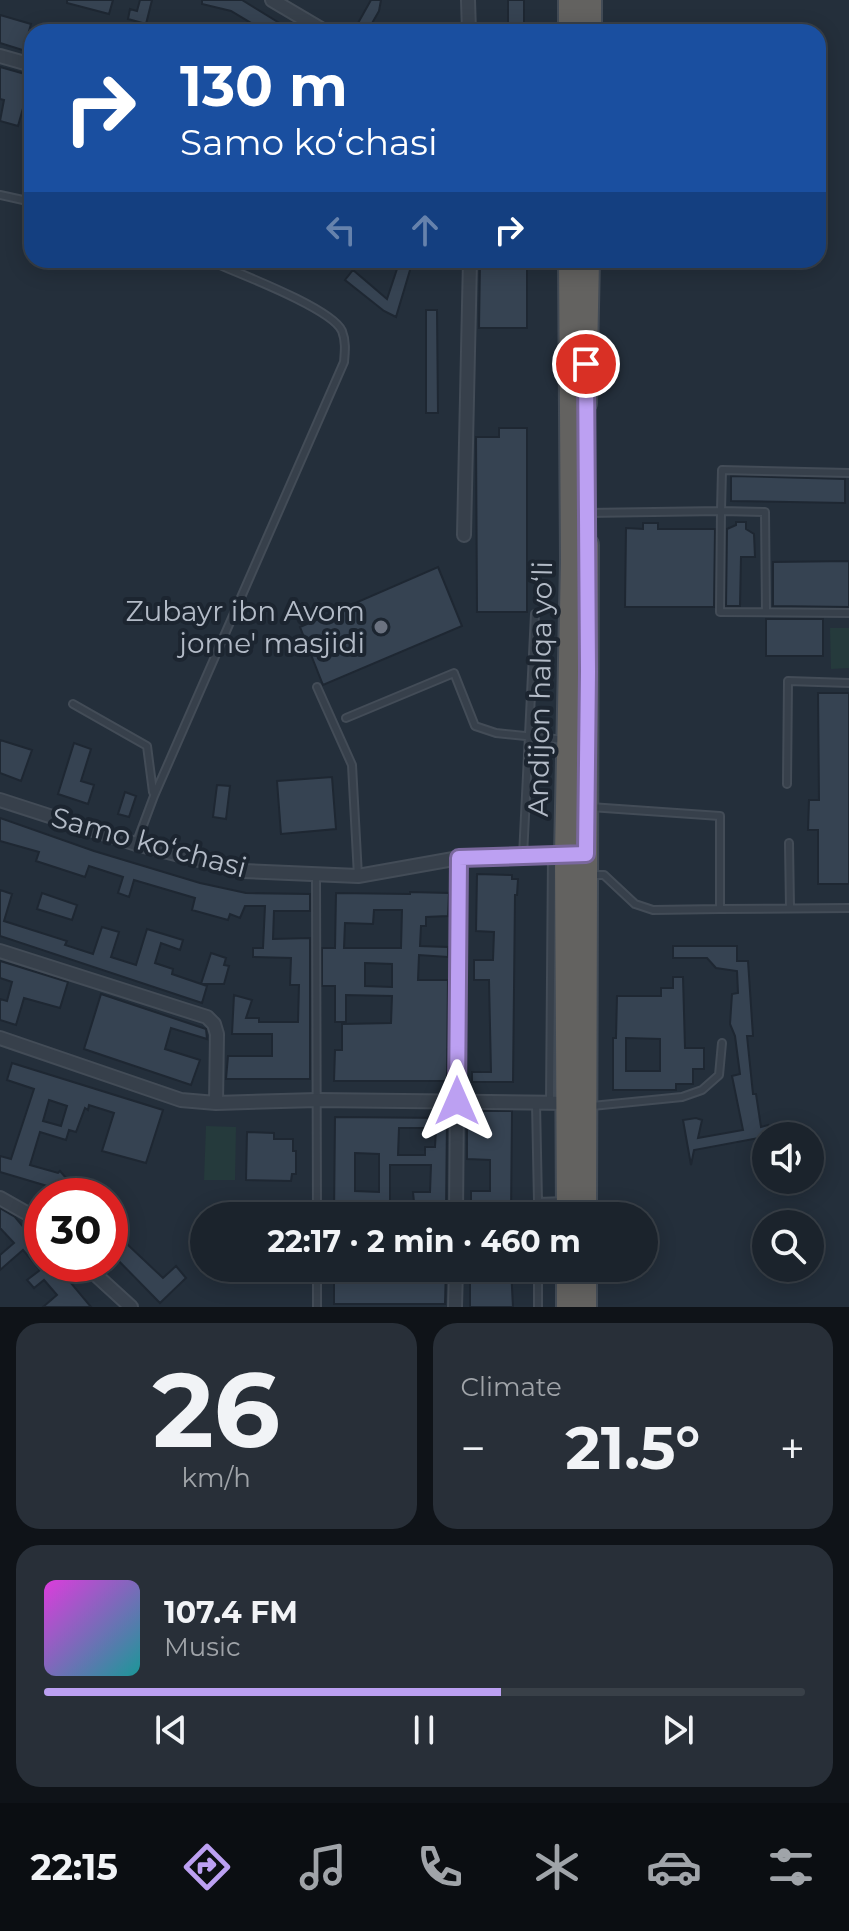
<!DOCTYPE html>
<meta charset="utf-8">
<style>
:root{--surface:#1b232c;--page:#282f38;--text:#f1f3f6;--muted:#a0a4a9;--line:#394048;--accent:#bca0f2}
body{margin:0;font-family:Montserrat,sans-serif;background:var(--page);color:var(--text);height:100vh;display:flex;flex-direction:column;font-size:30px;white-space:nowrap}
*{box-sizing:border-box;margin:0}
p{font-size:26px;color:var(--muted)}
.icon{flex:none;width:44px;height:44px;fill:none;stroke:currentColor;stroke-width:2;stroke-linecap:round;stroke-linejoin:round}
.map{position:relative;height:1307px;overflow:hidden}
.side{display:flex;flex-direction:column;gap:16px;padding:16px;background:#0f1318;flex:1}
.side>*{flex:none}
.hud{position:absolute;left:24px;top:24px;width:802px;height:244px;border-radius:24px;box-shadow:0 4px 20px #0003,0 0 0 2px var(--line);background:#1a4fa0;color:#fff;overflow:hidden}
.fabs{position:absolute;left:752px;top:1122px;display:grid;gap:16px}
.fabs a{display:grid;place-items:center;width:72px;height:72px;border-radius:50%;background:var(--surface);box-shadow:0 4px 20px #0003,0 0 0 2px var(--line);font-size:40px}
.speed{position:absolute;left:24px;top:1178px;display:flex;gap:16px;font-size:40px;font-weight:700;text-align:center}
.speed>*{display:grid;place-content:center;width:104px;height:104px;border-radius:50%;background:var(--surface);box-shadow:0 4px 20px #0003,0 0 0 2px var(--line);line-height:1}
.speed .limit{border:12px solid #d22;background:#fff;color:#111}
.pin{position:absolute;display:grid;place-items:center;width:68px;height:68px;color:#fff;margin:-34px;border:4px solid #fff;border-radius:50%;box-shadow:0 2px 8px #0007}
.me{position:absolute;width:88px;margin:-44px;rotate:0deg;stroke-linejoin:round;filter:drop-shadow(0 0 6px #0008)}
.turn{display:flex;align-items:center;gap:28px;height:168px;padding:0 24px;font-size:36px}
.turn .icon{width:104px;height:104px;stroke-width:2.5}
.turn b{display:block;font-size:56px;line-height:68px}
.lanes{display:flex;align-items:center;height:76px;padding:0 24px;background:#0003;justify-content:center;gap:40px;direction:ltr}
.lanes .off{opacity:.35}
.big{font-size:60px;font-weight:700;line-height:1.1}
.side .card{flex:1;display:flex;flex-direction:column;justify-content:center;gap:12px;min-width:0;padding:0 28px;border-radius:24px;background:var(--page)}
.side .dial{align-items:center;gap:0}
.dial b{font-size:104px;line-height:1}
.song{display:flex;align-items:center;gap:24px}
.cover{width:96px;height:96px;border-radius:12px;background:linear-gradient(135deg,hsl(300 70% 55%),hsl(180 70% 35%))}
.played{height:8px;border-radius:4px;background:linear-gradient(90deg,var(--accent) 60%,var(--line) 60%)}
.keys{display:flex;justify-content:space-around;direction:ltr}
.heat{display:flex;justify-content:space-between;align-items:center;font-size:44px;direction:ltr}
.side .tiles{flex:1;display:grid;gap:16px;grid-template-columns:1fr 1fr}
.card:last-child{grid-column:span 2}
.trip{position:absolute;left:190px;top:1202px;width:468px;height:80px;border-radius:40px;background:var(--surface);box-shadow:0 4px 20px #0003,0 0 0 2px var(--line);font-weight:700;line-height:80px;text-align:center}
.tabs{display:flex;height:128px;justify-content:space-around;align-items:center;background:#0b0e12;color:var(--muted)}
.tabs .icon{width:56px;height:56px}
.tabs .active{color:var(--accent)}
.tabs b{font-size:36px;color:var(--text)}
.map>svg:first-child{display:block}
.green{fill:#253a3c}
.building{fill:#364352;stroke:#1e2732;stroke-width:2;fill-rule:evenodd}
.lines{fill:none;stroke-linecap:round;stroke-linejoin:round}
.service-casing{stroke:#434c57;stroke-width:10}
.minor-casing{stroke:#434c57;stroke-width:16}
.trunk-casing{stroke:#424b56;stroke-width:26}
.service{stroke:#37404b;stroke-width:6}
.minor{stroke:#37404b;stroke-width:12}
.trunk{stroke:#636260;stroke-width:22}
.route-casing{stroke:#7a689d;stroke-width:20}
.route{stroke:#bca0f2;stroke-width:14}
.worship-dot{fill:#6b7280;stroke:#1c2530;stroke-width:3}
.labels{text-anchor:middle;stroke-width:8;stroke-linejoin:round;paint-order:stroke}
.poi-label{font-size:28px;fill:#b3bbc7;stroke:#1c2530;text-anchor:end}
.street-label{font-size:28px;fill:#b3bbc7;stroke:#1c2530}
</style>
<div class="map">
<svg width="849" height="1307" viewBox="0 0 849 1307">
<rect width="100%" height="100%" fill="#242f3b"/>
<path class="green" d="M830 628H849V668L831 669Z
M206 1126 236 1127 235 1180H204Z"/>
<path class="building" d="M67 0H113L109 14 67 3Z
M140 0H152L146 24 128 19 130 9 137 11Z
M202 0H242L294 32H266L231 11 202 4Z
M371 0H381L379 11 367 32H353Z
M508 0H524V28H508Z
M0 15 31 24 29 31 32 32V53L0 43Z
M0 67 32 76V96L27 94 18 126 0 121 4 100 0 99Z
M400 260H413L396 317 384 311 345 280 353 270 387 299Z
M480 260H527V328H479Z
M426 310H437L438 413H426Z
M499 428H527V612H477L476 437H499Z
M731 476 845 479V503L731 501Z
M736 522H746V529L754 534 755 557H741L740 606H726L727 529 736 525Z
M643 523H658V529H715L714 607H625L626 528 643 529Z
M849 561V607L773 606V562Z
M438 567 462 626 323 685 300 627Z
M766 619H823V656H766Z
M818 693H849V884H818V830H808L809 800H819Z
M0 740 32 750 21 781 0 773Z
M74 743 91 749 81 781 94 785 88 804 58 794Z
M332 777 336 829 281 834 277 781Z
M217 785 230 786 226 819 213 817Z
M125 792 136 796 129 817 118 814Z
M0 818 94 851 200 883 246 893 310 894V911H274L273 939 310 938V1079H226L228 1056H272V1034H232L234 995 252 1000 246 1018H259V1022H298L299 985H290L291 958 253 957V948H263L265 906H245L240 918 230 914 228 920 192 910 195 898 134 880 129 897 118 893 123 877 89 866 85 877 36 861 39 852 0 841Z
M477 874 512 875V879H518L517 895H515L513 1082H472V1072H491L489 980H474V960H493L494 932 476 931Z
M0 890 12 894 4 921 67 941 65 945 93 954 102 927 119 932 111 957 136 965 147 929 183 940 180 950 161 943 155 963 173 969 172 974 207 986 202 1003 0 936Z
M410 892 449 893 448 916 426 917V926H421L420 946 448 947V957L419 955 418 980H448L447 1081H334L335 1050H342V1024L391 1023 392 996 346 995V1022H335V986H322V948H335L336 893 410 894ZM374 910H402L401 948H344L345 923 373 924ZM365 963 392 964V987L365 986Z
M42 893 77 905 72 920 37 909Z
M673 946H737V961H748L753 1036H747L753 1094H756L761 1127 768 1125 769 1136 694 1150 691 1165 683 1120 696 1118 702 1120 698 1138 743 1130 732 1076 740 1074 735 1036 730 1024 732 994 738 993 737 971 716 968 707 958H673Z
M211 953 226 958 224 965 229 966 224 984H201Z
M0 961 68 982 60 1008 24 998 16 1025 0 1020V999L7 1001 12 982 0 978Z
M673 977H683L685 1048H704V1069H693V1084H676V1090H613V1038H616L617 996H661V988H673ZM626 1038 660 1039V1071H626Z
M101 994 206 1029 207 1039 171 1028 165 1049 200 1060 191 1085 84 1049Z
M12 1063 163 1110 146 1163 102 1151 114 1113 89 1105 88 1110 85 1108 76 1132 69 1130 66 1140 40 1132 30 1165 58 1173 60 1171 67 1179 64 1182 78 1196H56L47 1186 0 1172V1156L11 1159 34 1089 7 1080ZM49 1100 67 1106 61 1126 43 1121Z
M467 1111H512L511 1216 471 1213V1191H490V1160L467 1159Z
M335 1117 447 1118 446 1216H424V1202H414L413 1192H430L431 1165H390V1201H381L382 1208H351V1216H334ZM399 1128H436L435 1147H425V1155H398ZM355 1153 379 1154V1192L355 1191Z
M247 1132 274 1133V1139H293V1151H296V1174H292L291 1181 246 1180Z
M0 1208 15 1217 42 1249V1264H55L91 1307H43L57 1295 44 1280 34 1288 27 1280 40 1270 23 1250 0 1270V1255L14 1243 0 1228Z
M110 1228 163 1278 176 1266 186 1278 160 1303 110 1252Z
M334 1268H446L445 1304H334Z
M470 1268H511L513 1307H470Z"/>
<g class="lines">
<defs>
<path id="service" d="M0 195 32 202
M587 513 721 511 720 612 849 613
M766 612 765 512 721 511 722 470 849 473
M317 687 352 765 358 876
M73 704 147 746 153 792
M346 718 454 673 475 726 496 733 565 740
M787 784 788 681 849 683
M590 807 720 816V909L653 910 635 904 604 875H591
M789 843 790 908
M136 844 154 796 344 362C345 351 346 341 342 331 332 308 235 272 208 260
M523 856 535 614
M316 876 317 1216
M720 909 849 908
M536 1103 538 1202
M550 1103 552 855
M592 1106 682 1097 702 1090 719 1075 722 1043
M538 1216V1202L565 1201
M317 1268V1307
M538 1268V1307"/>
<path id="minor" d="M272 0 326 32
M468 0 469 32
M0 56 32 65
M464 535 470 260
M0 800 136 844 243 871 358 876 459 858 571 855
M0 951 207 1017 214 1024 217 1034 216 1103
M0 1038 181 1100 216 1103 317 1100 568 1103
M0 1198 30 1215 42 1226
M456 1216 459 858
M84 1264 131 1307
M455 1307 456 1268"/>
<path id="trunk" d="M590 0V32
M570 32V0
M585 403 588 260
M568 1216 566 855 572 562 570 260
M585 1216 587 545
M585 1268V1307
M568 1307V1268"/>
</defs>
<use href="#service" class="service-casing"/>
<use href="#minor" class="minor-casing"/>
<use href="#trunk" class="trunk-casing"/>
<use href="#service" class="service"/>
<use href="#minor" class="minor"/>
<use href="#trunk" class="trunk"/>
</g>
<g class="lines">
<defs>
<path id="route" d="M457 1101 459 858 586 854 588 671 586 364"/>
</defs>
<use href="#route" class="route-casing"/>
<use href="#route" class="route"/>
</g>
<circle class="worship-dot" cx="381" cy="627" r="8"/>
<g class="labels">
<g class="poi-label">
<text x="365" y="621">Zubayr ibn Avom<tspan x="365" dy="32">jome' masjidi</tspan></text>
</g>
<g class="street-label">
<text transform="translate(540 689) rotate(-89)" y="10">Andijon halqa yo‘li</text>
<text transform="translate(149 842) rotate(15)" y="10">Samo koʻchasi</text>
</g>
</g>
</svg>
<div class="fabs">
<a><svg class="icon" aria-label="sound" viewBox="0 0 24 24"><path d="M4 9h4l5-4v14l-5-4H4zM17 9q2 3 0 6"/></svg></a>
<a><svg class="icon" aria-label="search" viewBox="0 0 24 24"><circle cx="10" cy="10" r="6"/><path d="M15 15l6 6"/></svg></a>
</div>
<div class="speed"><div class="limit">30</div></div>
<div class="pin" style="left:586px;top:364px;background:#d93025"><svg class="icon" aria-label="arrive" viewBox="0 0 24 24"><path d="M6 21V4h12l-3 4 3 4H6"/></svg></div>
<svg class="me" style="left:457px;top:1101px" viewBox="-20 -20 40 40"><path d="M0-17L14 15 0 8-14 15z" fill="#bca0f2" stroke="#fff" stroke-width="4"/></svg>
<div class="trip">22:17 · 2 min · 460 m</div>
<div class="hud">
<div class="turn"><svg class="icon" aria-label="right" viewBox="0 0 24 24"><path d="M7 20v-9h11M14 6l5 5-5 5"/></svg><div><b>130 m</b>Samo koʻchasi</div></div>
<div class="lanes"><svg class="icon off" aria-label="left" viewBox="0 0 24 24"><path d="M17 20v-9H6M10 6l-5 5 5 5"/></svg><svg class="icon off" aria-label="ahead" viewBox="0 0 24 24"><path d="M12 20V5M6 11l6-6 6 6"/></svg><svg class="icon" aria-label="right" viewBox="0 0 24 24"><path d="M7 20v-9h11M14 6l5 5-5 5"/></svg></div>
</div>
</div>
<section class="side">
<div class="tiles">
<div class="card dial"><b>26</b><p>km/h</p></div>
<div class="card"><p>Climate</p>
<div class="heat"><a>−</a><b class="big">21.5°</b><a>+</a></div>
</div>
<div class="card">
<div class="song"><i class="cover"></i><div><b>107.4 FM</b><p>Music</p></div></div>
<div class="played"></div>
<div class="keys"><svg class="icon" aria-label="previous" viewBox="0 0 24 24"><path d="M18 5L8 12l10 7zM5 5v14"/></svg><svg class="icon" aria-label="pause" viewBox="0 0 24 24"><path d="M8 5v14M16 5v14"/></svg><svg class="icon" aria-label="next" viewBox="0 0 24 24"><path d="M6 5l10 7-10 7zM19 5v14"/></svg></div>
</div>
</div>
</section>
<nav class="tabs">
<b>22:15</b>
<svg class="icon active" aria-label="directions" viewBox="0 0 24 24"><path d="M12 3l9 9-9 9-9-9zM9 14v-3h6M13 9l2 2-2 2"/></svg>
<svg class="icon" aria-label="music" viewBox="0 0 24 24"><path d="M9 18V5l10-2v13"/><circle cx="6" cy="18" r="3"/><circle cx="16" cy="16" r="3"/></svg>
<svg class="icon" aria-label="phone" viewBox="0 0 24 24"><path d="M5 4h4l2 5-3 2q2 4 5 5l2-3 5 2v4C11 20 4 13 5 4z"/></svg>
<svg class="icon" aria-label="climate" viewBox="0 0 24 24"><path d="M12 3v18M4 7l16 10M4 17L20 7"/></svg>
<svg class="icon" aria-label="car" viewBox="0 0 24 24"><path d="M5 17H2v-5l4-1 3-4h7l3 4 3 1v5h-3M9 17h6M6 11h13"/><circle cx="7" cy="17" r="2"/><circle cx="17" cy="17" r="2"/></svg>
<svg class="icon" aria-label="filters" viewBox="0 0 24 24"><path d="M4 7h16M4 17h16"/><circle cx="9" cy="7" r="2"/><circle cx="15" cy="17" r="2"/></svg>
</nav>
